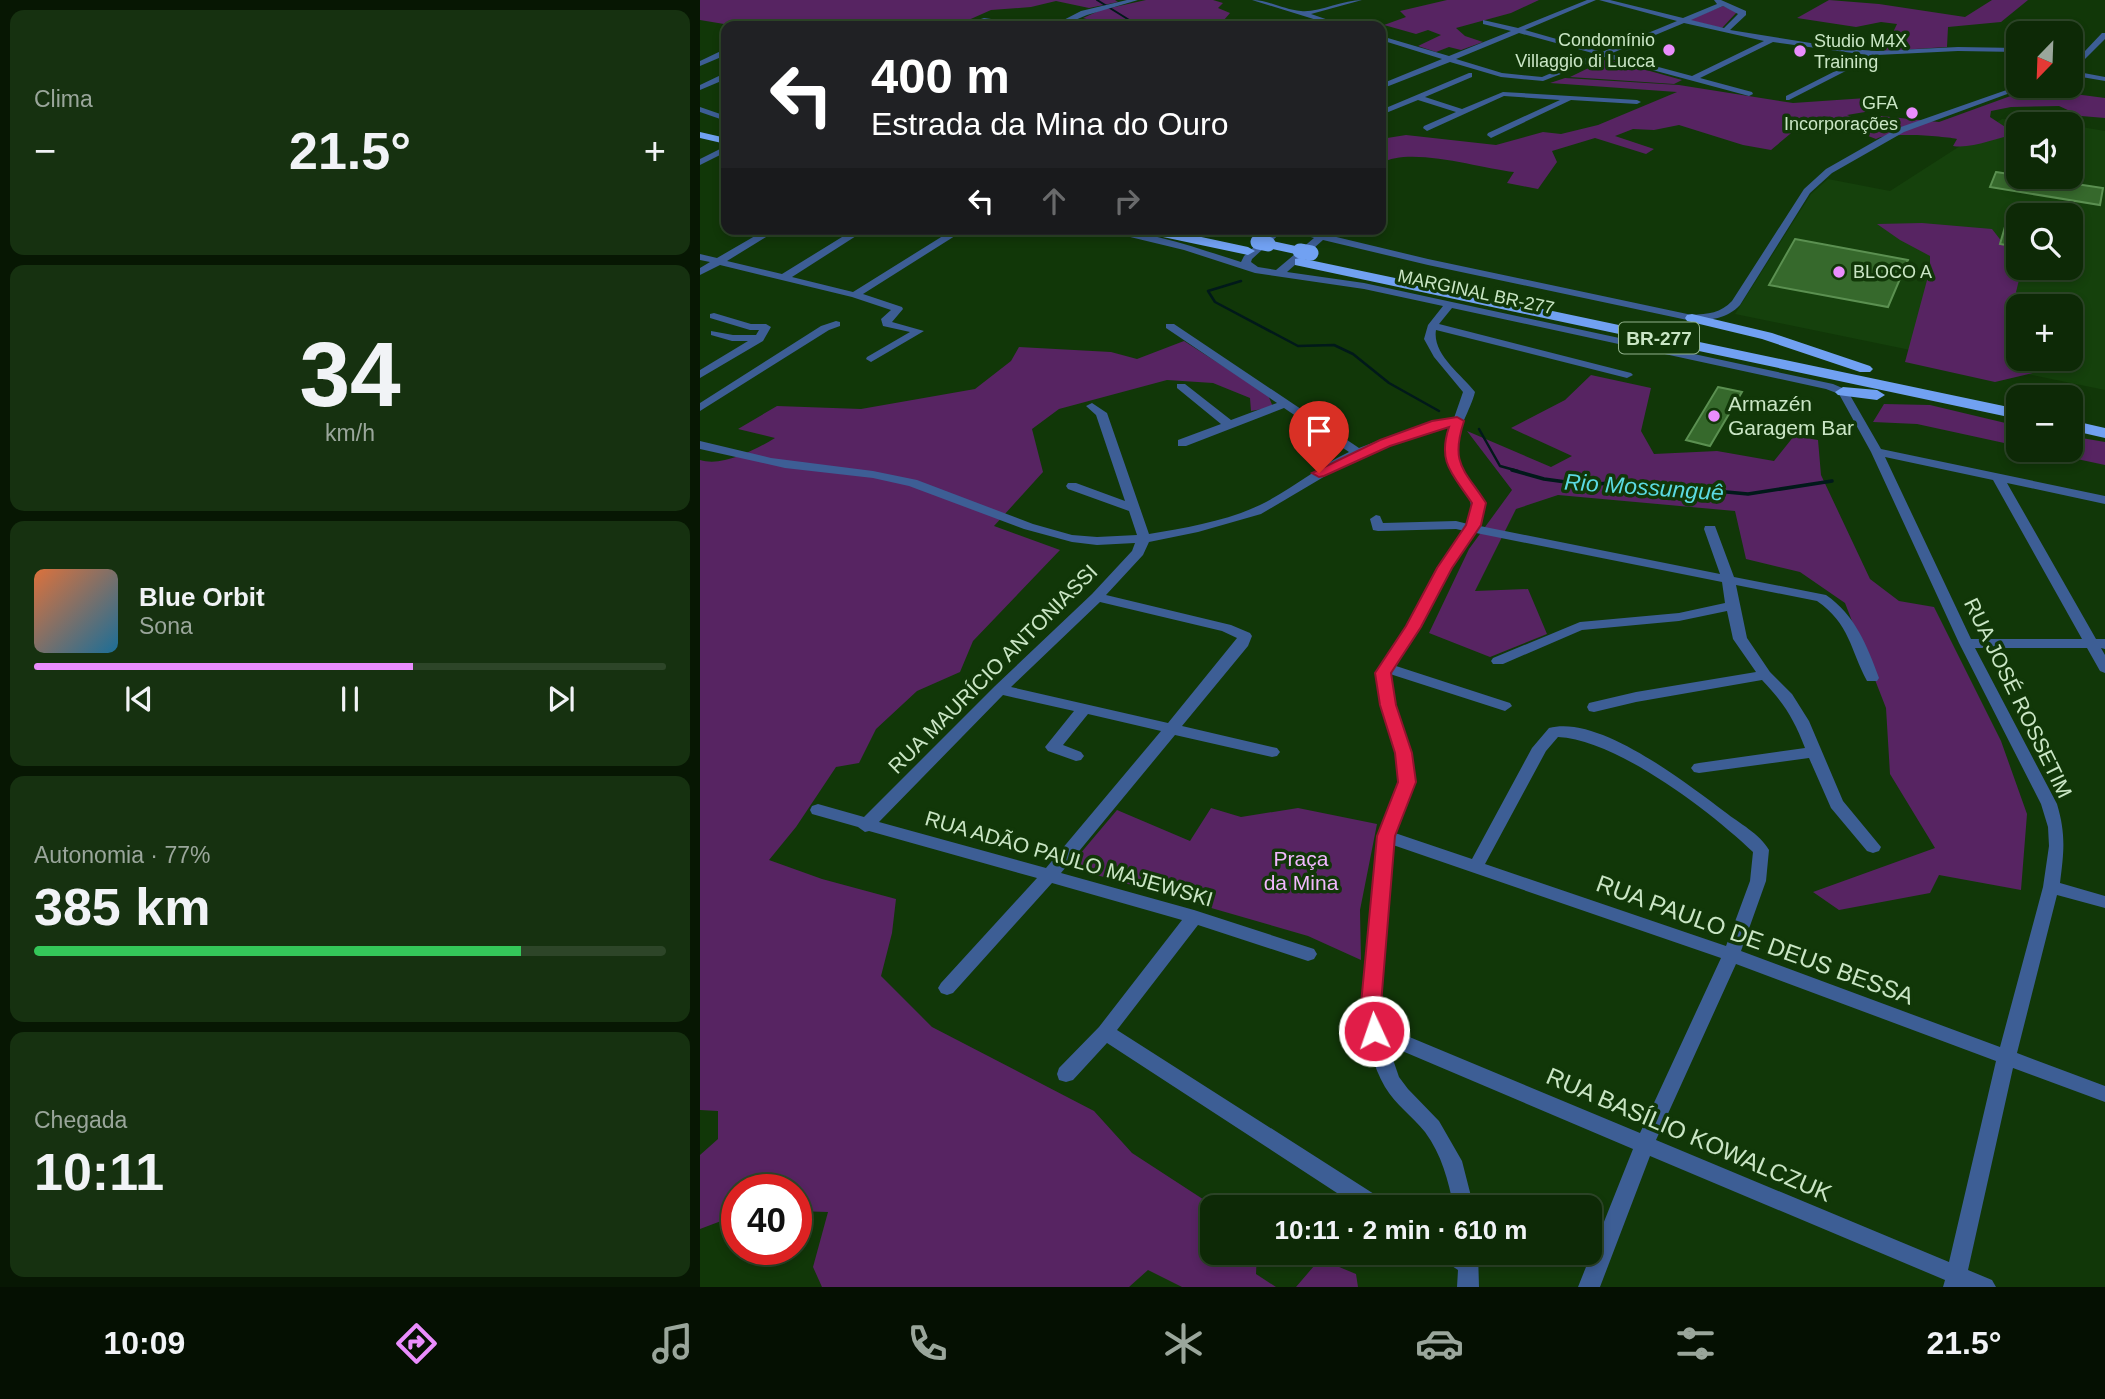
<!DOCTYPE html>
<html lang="pt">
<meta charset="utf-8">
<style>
:root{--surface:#0d2906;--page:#163110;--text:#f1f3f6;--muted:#9aa69b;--line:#2d4528;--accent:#ea8dfd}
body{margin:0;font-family:Arial,sans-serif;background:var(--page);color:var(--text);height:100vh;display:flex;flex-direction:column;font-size:26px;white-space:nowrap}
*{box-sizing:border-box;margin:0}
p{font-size:23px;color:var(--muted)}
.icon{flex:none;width:38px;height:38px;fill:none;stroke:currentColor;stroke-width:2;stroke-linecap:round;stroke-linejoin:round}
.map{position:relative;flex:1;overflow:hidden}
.panel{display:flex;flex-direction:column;gap:10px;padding:10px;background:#071703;width:700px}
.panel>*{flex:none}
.top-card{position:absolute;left:21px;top:21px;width:665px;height:214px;border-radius:14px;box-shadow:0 4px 10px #0003,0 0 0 2px var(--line);background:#202124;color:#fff;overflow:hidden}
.needle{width:46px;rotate:203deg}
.controls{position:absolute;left:1306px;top:21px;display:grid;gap:14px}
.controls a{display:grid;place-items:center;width:77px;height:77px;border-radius:14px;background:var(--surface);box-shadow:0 4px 10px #0003,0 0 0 2px var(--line);font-size:35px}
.speed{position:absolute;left:21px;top:1174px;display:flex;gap:14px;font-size:35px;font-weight:700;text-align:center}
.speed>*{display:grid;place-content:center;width:91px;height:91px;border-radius:50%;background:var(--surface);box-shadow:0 4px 10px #0003,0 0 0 2px var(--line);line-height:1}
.speed .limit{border:10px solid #d22;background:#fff;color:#111}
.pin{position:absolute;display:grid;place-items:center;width:60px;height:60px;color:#fff;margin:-72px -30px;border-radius:50% 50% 50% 0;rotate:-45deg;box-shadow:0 0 7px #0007}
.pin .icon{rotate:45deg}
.me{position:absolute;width:77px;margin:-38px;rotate:357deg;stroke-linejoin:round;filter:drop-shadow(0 0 5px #0008)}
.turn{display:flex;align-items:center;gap:24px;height:147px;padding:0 35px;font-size:32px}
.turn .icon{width:91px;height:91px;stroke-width:2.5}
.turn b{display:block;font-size:49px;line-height:60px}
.lanes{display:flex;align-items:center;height:66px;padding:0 35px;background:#0003;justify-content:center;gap:35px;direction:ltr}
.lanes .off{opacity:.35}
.big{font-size:52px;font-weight:600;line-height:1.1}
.panel .widget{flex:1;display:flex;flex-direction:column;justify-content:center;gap:10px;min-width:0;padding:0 24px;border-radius:14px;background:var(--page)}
.panel .dial{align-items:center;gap:0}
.dial b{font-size:91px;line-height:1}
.song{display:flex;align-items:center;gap:21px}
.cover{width:84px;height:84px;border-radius:10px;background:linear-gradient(135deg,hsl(20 70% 55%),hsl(200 70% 35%))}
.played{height:7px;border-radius:4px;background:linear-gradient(90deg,var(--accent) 60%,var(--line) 60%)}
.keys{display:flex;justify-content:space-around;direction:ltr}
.heat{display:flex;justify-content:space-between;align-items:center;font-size:38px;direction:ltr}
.charge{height:10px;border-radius:5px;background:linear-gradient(90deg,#34c759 77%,var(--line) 0)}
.trip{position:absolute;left:500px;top:1195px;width:402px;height:70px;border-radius:14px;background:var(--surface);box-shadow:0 4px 10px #0003,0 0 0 2px var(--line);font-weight:600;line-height:70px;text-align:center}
.tab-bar{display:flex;height:112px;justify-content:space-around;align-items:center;background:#051002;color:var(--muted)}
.tab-bar .icon{width:49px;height:49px}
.tab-bar .current{color:var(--accent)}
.tab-bar b{font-size:32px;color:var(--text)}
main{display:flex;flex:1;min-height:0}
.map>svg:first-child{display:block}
.built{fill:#15410c;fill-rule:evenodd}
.green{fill:#572462}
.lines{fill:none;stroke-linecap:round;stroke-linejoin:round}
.stream-far2{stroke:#01191a;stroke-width:2}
.stream-far1{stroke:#01191a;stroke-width:2.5}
.stream{stroke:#01191a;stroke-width:3.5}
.building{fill:#36692c;stroke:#5b9051;stroke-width:2}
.minor{fill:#3d5e95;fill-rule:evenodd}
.highway{fill:#71a1f2;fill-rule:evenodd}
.highway-bridge{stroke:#71a1f2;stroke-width:15}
.route{fill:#e11d48;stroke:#92132f;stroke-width:2}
.poi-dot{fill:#ea8dfd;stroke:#113708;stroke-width:2.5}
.labels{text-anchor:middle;stroke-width:7;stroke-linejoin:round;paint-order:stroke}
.far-poi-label{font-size:18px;fill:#cae6c5;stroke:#113708;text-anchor:end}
.far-street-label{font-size:18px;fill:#cae6c5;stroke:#113708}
.shield{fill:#113708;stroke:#92b28c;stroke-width:2}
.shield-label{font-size:19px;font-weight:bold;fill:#cae6c5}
.poi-label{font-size:21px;fill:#cae6c5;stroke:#113708;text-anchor:start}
.street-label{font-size:21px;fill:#cae6c5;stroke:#113708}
.park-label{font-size:21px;fill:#f2b8fe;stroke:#113708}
.water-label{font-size:23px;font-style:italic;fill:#5bdae2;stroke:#113708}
.near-street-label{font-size:24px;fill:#cae6c5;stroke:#113708}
</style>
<main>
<section class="panel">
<div class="widget"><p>Clima</p>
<div class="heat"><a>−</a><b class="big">21.5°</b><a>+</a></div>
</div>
<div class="widget dial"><b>34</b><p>km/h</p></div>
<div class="widget">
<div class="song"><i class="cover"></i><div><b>Blue Orbit</b><p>Sona</p></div></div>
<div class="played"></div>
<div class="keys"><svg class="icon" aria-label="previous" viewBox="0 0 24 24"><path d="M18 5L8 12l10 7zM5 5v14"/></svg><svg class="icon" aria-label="pause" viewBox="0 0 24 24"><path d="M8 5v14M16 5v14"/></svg><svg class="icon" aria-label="next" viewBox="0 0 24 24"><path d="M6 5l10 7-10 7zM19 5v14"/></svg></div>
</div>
<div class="widget"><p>Autonomia · 77%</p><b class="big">385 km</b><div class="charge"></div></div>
<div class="widget"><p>Chegada</p><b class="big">10:11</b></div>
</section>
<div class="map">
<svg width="1405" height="1287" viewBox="0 0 1405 1287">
<rect width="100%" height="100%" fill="#113708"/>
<path class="built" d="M1302 119 1339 120 1365 124H1318V177H1370V125L1405 131V390L1035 314 1111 194 1128 179 1190 191ZM1318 215H1370V268H1318ZM1318 306H1370V359H1318Z"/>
<path class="green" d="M0 0H415L418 2 389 8 356 1 331 7 291 10 255 26H36L0 20Z
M446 0H513L523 3 518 8 530 13 524 20 509 26H410L383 18 401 10Z
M747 0H839L811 13 756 28 765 36 783 42 761 50 749 47 736 52 718 46 741 35 728 30 716 34 684 25 706 17 700 11Z
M1129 0 1179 4 1265 17 1292 0H1328L1301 22 1248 27 1247 47 1184 51 1197 24 1181 22 1156 27 1097 18Z
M1023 6 1037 12 1022 28 988 20Z
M907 59 982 80 974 84 870 77Z
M865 78 979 85 1093 103 1181 97 1165 112 1147 115 1171 126 1181 116 1239 122 1338 86H1366L1367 93 1405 98V118L1381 116 1359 106 1311 107 1291 111 1290 117 1316 134C1296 138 1272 149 1253 146L1257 139C1241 136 1188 132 1176 139L1124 119 1096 129 1071 150 1043 145 979 125 954 130 933 129 915 136 954 149 946 154 895 138 852 151 857 162 838 189 807 183 814 172C779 168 711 146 681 163V139L706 135 796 145 843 132 861 134 898 125 977 92 850 83Z
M1222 223 1292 229 1306 247 1318 252V268H1322L1316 292 1328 306H1318V359H1361L1345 370 1295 382 1205 362 1230 269V256L1200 240 1177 224Z
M484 341 568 395 573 407 551 411 550 398 513 383 467 380 359 409 332 429 343 472 294 526 360 550 273 641 260 672 217 691 176 729 159 763 136 767 96 827 69 860 122 879 196 899 192 933 181 976 232 1027 394 1111 432 1153 515 1207 513 1208V1253H557L556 1274 576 1287H482L448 1270 429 1287H122L113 1267 128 1212 96 1211V1190H37V1215L0 1229V1155L18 1139V1111L0 1110V460C23 467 55 450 75 438L38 429 77 406 161 409 275 389 311 361 319 347 411 352 437 359Z
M891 375 951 388 941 431 954 454 1017 451 1074 461 1094 436 1118 440 1121 475 1170 579 1199 601 1234 607 1301 741 1327 814 1321 890 1239 875 1230 893 1139 910 1113 892 1235 848 1190 774 1186 708 1145 603 1100 572 1046 559 1035 511 858 495 816 509 775 591 828 589 847 634 790 657 729 633 769 549 812 490 767 431 851 467 872 456 811 428 865 400Z
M1184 404 1230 405 1318 426V446L1217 424 1173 422Z
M1370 436 1405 442V465L1335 450H1370Z
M511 808 541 817 598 808 677 824 660 910 661 960 608 936 369 867 417 810 490 841Z
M620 1259 656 1274 658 1287H596Z"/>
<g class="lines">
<path class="stream-far2" d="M397 0 434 23H470L473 26"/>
<path class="stream-far1" d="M541 281 508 291 515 302 598 346 634 345 653 354 689 383 739 411
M779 429 800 466 818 471"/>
<path class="stream" d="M812 470 844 479 888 485 919 482 1048 494 1132 481"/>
</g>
<path class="building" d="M1296 172 1403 188 1400 205 1290 187Z
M1307 220 1318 222V247L1300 244Z
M1095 239 1208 260 1188 307 1069 285Z
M1018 387 1042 392 1010 446 986 440Z"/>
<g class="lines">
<path class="minor" d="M427 0H438L387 15 361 26H352L381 11Z
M552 0C569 0 584 10 601 11 617 13 643 0 662 0L611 14 646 26H636Z
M887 0H896L825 30 902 52 977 21 899 0H910L983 18 1017 4 1014 0H1021L1046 11V15L1030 30 1148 49 1177 51 1258 47 1318 48V52L1258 51 1177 55 1089 100H1086V96L1167 55 1073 42 1000 78 1052 92 1053 94 1049 96 904 57 843 81 801 77 750 62 681 89V84L742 59 681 40V36L749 56 811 31 783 24V20L818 28ZM1023 6 1038 14 1024 28 991 20ZM984 23 1064 41 992 76 910 54ZM819 33 896 54 842 77 802 73 756 59Z
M284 18 328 24 332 26 284 22 270 26H259Z
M1402 33H1405V39L1373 71 1405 77V81L1370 75V65L1381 55 1370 54V50L1385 51Z
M23 50H26V55L0 66V61Z
M769 73H772V77L725 97 762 109 803 92 937 100 941 102 937 104 871 100 791 138 787 135 788 133 860 100 804 96 727 131 723 128 724 126 756 112 718 100 681 115V110Z
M23 74H26V79L0 90V85Z
M1318 86H1329L1204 132 1132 173 1110 193 1040 305C1027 319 1010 320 992 321L728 265 623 240 587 272 664 283 1133 384 1147 390 1181 449 1405 496V504L1307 483 1396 639H1405V649L1401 648 1405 655V673L1400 671 1387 648H1275L1357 804C1366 834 1364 852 1360 883L1405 896V908L1357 895 1317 1053 1405 1086V1102L1313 1068 1268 1270 1292 1280 1296 1287H1243L1245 1280 950 1156 900 1287H878L933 1149 688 1045 699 1077 708 1089 739 1121 762 1161 774 1208H754C748 1180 742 1155 725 1132 712 1116 696 1105 685 1087 671 1063 665 1031 662 1004L678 836 699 782 695 753 681 705 676 673 698 640 735 572 765 531 756 529 678 531 673 530 670 519 676 515 680 516 683 523 756 521 768 524C785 482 728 477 750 426L709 437 654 459 561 514 498 532 449 542 443 555 406 595 531 625 550 633 552 636 548 646 482 726 572 747 577 748 580 752 577 756 572 757 475 735 361 873 494 910 614 949 617 954 614 959 608 961 498 925 417 1030 685 1201 688 1208H660L407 1043 373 1080 366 1082 359 1080 357 1074 359 1068 399 1027 482 920 352 883 253 993 247 995 241 993 238 988 241 983 337 878 169 831 165 832 158 827 112 814 110 810 112 806 118 804 164 817 295 686 392 594 432 551 435 543 397 545 372 542 324 529 209 486 173 478 85 468 0 449V441L71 458 173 471 217 480 333 524 372 535 397 537 437 535 429 511 368 489 366 486 368 483H376L425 501 396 415 386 406 392 403 407 413 449 534C486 528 526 521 560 505 591 490 617 467 649 452L584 408 486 446H478V440L521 424 477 388V384H485L531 420 577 403 466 328V324H474L659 448 701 432 754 418 763 392 734 357 724 339 728 325 743 306 664 289 555 273 484 250 397 229C446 229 496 248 541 262L544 256 574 229H585L552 259 551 262 558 267 576 270 614 238 585 229H603L728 259 992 315C1008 314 1021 313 1032 301L1104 189 1126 169 1198 128ZM752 308 1126 389 1139 394 1171 452 1259 643 1341 804 1348 827 1349 846 1343 887 1300 1047 1041 951 1066 881 1069 850C1060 834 1039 823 1025 812 986 783 899 714 849 728L832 748 772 859 695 833 715 782 711 753 695 705 690 674 805 711 812 706 810 703 696 666 719 628 747 573 776 533 1022 582 1025 603 979 613 880 622 793 658 791 661 793 664H803L882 630 979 621 1027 611 1033 639 1056 672 936 692 889 703 887 707 889 711 894 712 936 702 1062 680C1084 703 1094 719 1105 748L999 763 994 764 991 768 994 772 999 773 1109 758 1131 808 1167 851 1173 853 1179 851 1181 847 1143 801 1109 721 1092 694 1070 672 1047 638 1036 585 1117 601C1150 624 1150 649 1167 681H1177L1179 678C1167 645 1155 615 1126 595L1034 577 1015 526H1005L1004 529 1020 574 780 526 785 507 784 500C778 488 768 479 761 468 747 442 769 416 775 392 761 374 732 354 736 330L927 378 933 375 931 373 739 324ZM1185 457 1293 480 1382 639H1271ZM400 602 522 631 537 638 468 723 311 687ZM303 695 374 711 345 747 348 751 376 761 381 760 384 756 381 752 363 745 388 714 461 731 346 868 179 822ZM858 737C917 740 1010 811 1053 852L1050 881 1026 946 785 864 846 751ZM693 845 1021 958 940 1133 683 1026 680 1004ZM1036 964 1296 1061 1249 1262 956 1140Z
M0 107 26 116V121L0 112Z
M26 146V152L0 165V159Z
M67 229H79L27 261 82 274 155 229H167L92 277 153 292 254 229H266L163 294 202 307 203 309 192 322 224 331 171 362 166 359 167 357 210 332 183 326 181 319 191 310 152 297 20 265 0 275V268L10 262 0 260V254L17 258Z
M14 313 51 324H66L71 327 63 341 0 378V370L48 341H32L11 335V331L33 335H56L59 330H50L10 318V314Z
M136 321 140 322V326L129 330 0 411V403L121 326Z
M740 1253H778L779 1287H757L758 1270 743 1260Z"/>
<path class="highway" d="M0 132 26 138V144L0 138Z
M438 229H464L548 247 555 251 548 255 444 233Z
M568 240 605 248 607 251 600 255 563 247V241Z
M600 258 1318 409V419L595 265V259Z
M992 314 1072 333 1170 366 1173 369 1170 372H1160L1062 339 987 321 985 318 987 315Z
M1143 387 1177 390 1185 395 1177 400 1138 395 1135 392Z
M1370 420 1405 428V438L1370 430Z"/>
<path class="highway-bridge" d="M558 242 568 244
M600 251 611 253"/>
</g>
<path class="route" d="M757 417 764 421C750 464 764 469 786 503L781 525 752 568 721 627 691 673 696 705 712 753 716 782 695 836 681 1004 684 1031 681 1037 674 1039 666 1037 661 1004 677 836 698 782 695 753 680 705 675 673 706 626 737 568 766 525 772 503C753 474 737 463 749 427L690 446 624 476 619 477 612 473 680 440 732 421Z"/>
<g class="poi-dot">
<circle cx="969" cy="50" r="7"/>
<circle cx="1100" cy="51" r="7"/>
<circle cx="1212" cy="113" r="7"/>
<circle cx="1139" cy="272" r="7"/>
<circle cx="1014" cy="416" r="7"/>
</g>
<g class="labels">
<g class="far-poi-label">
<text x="955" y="46">Condomínio<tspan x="955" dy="21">Villaggio di Lucca</tspan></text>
<text x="1114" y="47" text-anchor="start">Studio M4X<tspan x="1114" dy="21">Training</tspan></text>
<text x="1198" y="109">GFA<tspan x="1198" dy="21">Incorporações</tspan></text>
<text x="1153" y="278" text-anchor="start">BLOCO A</text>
</g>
<g class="far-street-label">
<text transform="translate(776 292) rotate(12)" y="6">MARGINAL BR-277</text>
</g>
<rect class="shield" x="919" y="322.5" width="80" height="31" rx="5"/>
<g class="shield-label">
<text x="959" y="345">BR-277</text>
</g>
<g class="poi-label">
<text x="1028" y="411">Armazén<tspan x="1028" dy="24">Garagem Bar</tspan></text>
</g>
<g class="street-label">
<text transform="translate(293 669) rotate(-45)" y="7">RUA MAURÍCIO ANTONIASSI</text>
<text transform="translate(1318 698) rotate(64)" y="7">RUA JOSÉ ROSSETIM</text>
<text transform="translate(369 859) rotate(16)" y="7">RUA ADÃO PAULO MAJEWSKI</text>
</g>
<g class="park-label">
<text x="601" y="866">Praça<tspan x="601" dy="24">da Mina</tspan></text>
</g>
<g class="water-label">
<text transform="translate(944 487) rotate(4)" y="8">Rio Mossunguê</text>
</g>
<g class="near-street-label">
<text transform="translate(1055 940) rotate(20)" y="8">RUA PAULO DE DEUS BESSA</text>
<text transform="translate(989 1135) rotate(23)" y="8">RUA BASÍLIO KOWALCZUK</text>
</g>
</g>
</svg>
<div class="controls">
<a><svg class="needle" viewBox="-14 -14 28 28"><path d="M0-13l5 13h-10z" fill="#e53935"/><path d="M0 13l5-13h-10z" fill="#9aa69b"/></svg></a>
<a><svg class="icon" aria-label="sound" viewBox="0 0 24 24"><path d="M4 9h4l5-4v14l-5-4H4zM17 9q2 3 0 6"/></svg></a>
<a><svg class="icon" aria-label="search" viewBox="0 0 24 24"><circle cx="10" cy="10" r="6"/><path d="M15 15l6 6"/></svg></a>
<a>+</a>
<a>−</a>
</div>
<div class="speed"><div class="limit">40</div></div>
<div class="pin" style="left:619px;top:473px;background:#d93025"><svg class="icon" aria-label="arrive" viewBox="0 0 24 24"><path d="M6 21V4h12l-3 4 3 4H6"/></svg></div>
<svg class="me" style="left:674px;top:1031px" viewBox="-20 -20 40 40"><circle r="17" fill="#e11d48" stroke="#fff" stroke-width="3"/><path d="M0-11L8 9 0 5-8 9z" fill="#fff"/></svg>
<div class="trip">10:11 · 2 min · 610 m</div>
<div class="top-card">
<div class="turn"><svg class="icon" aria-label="left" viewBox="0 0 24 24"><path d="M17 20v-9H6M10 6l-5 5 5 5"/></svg><div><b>400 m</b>Estrada da Mina do Ouro</div></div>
<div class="lanes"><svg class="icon" aria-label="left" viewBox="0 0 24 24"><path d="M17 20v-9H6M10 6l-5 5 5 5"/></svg><svg class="icon off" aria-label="ahead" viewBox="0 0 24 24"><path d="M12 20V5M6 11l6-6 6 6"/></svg><svg class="icon off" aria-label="right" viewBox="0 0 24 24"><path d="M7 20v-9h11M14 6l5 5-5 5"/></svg></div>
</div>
</div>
</main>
<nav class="tab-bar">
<b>10:09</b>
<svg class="icon current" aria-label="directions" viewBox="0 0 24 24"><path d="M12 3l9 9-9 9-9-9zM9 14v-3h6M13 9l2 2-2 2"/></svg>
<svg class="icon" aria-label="music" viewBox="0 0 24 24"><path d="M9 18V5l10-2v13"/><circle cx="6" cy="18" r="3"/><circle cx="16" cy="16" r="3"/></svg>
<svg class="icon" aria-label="phone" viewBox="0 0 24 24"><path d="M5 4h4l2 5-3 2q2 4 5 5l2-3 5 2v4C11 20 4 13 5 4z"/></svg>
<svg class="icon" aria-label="climate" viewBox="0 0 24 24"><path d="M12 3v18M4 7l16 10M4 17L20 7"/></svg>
<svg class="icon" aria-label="car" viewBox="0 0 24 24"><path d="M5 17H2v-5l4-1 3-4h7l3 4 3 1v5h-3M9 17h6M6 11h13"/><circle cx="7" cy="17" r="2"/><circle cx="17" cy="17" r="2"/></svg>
<svg class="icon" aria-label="filters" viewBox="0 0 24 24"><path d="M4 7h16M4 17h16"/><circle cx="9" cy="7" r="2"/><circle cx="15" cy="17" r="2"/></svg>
<b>21.5°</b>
</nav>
